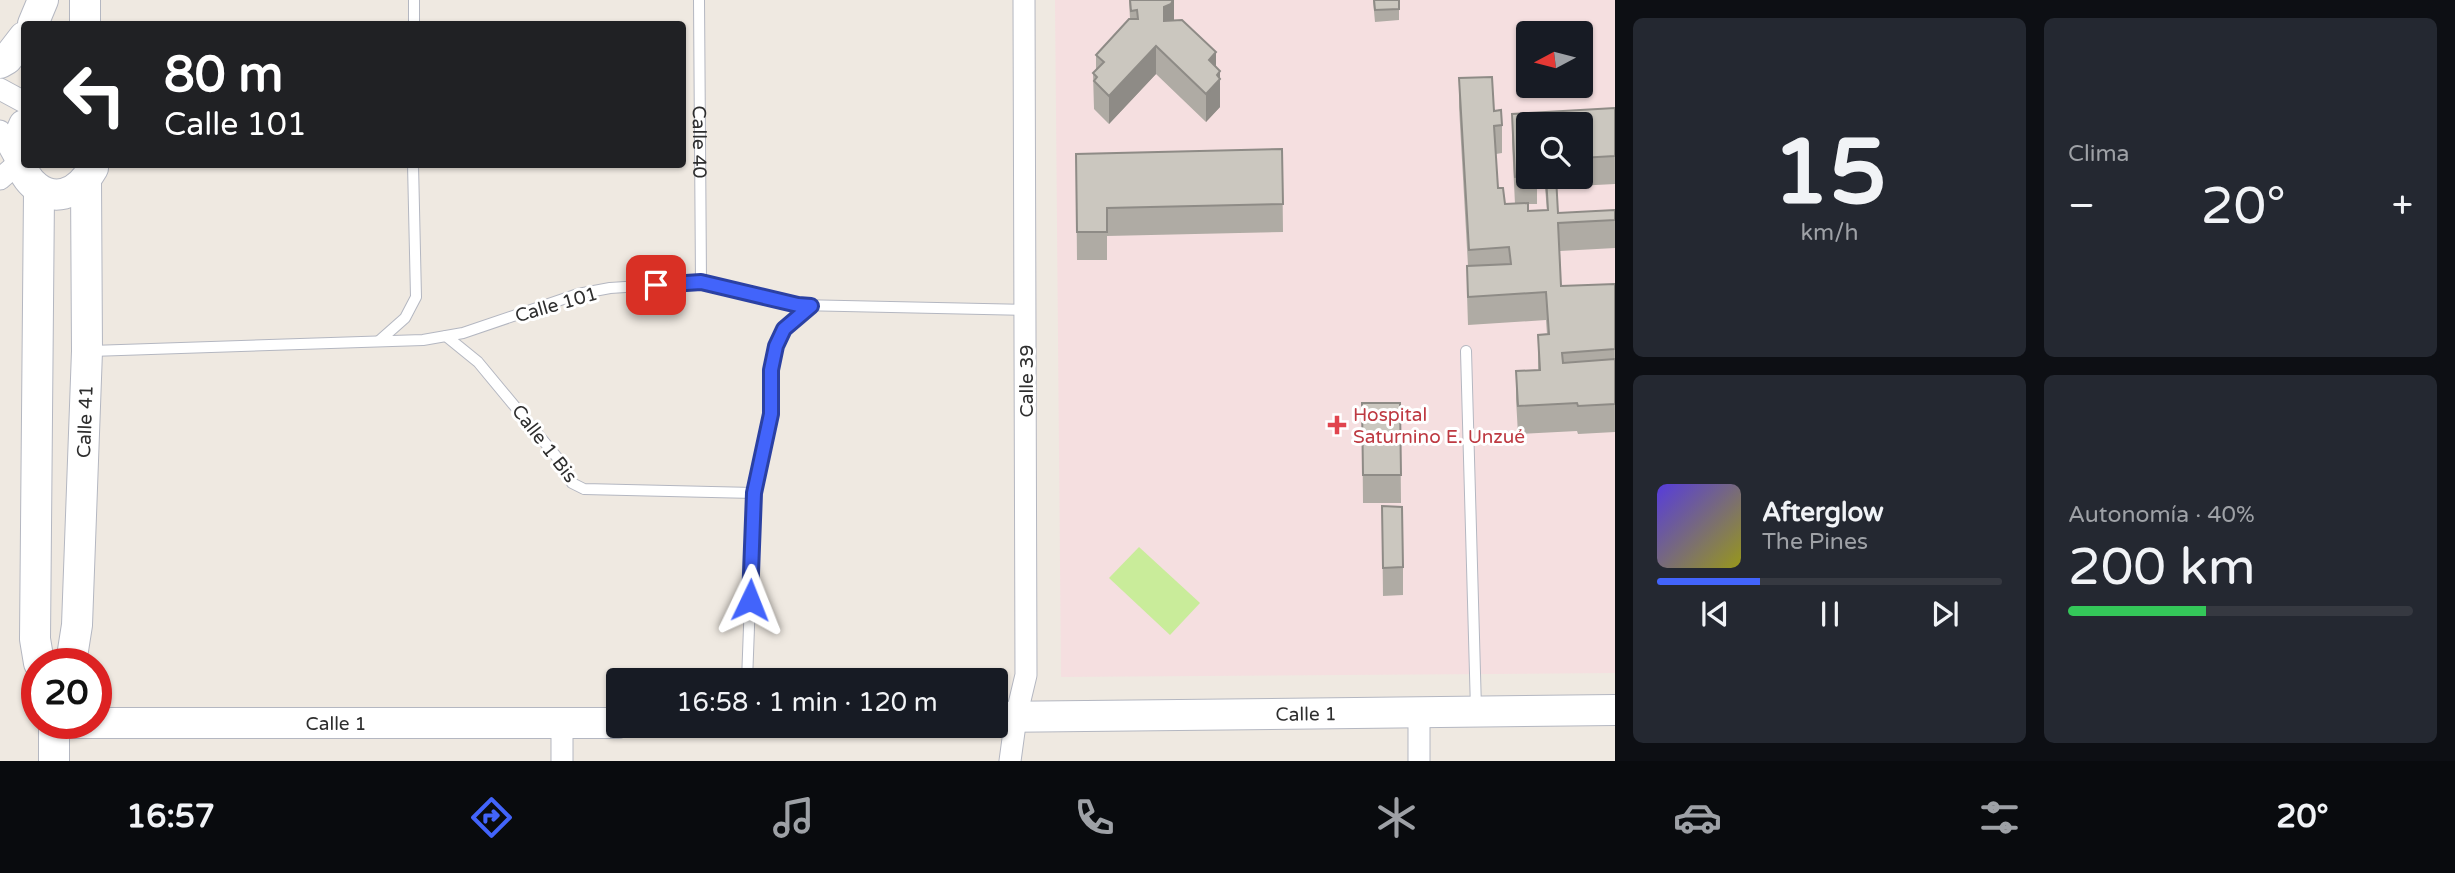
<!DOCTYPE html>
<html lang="es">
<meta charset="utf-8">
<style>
:root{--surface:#171b24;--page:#242831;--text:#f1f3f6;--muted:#9ea1a6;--line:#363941;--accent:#4264fb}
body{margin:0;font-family:"Varela Round",sans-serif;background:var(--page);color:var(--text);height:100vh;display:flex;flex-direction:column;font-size:26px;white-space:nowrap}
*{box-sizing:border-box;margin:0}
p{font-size:23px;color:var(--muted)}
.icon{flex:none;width:38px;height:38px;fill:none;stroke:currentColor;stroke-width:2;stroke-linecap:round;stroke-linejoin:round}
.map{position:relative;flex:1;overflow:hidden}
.drawer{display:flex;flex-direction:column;gap:18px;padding:18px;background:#0d0f14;width:840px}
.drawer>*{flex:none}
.banner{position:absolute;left:21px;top:21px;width:665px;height:147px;border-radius:7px;box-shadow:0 2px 5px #0004;background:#202124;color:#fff;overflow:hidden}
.needle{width:46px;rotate:263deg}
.buttons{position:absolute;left:1516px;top:21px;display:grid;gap:14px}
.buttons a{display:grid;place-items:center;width:77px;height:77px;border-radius:7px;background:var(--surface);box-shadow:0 2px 5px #0004;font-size:35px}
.speed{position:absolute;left:21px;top:648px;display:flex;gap:14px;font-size:35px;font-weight:700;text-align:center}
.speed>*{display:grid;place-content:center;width:91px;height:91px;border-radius:50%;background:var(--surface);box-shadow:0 2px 5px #0004;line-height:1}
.speed .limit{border:10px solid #d22;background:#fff;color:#111}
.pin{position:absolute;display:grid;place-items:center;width:60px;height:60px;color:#fff;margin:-30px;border-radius:14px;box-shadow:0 4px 10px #0006}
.me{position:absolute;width:77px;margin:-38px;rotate:2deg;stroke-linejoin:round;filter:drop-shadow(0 0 5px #0008)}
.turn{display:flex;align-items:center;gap:24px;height:147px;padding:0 28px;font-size:32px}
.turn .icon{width:91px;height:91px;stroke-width:2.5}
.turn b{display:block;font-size:49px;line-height:60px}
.big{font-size:52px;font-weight:600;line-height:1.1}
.drawer .card{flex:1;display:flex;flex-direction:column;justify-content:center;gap:10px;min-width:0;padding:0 24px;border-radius:10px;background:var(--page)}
.drawer .dial{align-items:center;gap:0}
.dial b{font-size:91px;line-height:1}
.song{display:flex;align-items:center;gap:21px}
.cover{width:84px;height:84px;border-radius:10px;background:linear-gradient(135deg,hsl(250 70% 55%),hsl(60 70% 35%))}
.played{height:7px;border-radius:4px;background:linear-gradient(90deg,var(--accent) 30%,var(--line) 30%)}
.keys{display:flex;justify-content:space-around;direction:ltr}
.heat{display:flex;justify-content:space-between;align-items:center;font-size:38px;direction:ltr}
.charge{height:10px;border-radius:5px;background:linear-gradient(90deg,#34c759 40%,var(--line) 0)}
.drawer .tiles{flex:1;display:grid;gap:18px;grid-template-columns:repeat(2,1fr)}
.trip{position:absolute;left:606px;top:668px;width:402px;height:70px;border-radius:7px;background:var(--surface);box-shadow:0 2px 5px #0004;font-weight:600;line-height:70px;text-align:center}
.tabs{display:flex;height:112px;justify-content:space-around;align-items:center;background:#090b0e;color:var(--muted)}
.tabs .icon{width:49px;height:49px}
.tabs .selected{color:var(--accent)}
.tabs b{font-size:32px;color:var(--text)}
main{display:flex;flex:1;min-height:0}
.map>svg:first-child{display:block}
.medical{fill:#f5dfe0;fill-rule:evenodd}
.pitch{fill:#c9ec9a}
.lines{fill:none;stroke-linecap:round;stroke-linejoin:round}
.lane-casing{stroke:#b4b7c1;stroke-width:12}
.street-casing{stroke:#b4b7c1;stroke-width:23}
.secondary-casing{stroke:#b4b7c1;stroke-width:32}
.lane{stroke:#fff;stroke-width:10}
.street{stroke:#fff;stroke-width:21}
.secondary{stroke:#fff;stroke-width:30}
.wall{fill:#afaba4;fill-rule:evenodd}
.shaded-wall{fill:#8e8b86}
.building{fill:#cbc7bf;stroke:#8e8b86;stroke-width:2}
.route-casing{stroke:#2b41a3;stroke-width:18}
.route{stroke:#4264fb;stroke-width:12}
.health-dot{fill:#e0444e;stroke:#fff;stroke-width:2.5}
.labels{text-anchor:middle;stroke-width:6;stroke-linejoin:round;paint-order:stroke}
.street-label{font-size:19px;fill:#2e2e2e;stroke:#fff}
.health-label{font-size:19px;fill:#be3a42;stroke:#fff;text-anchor:start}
</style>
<main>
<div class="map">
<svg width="1615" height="761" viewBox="0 0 1615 761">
<rect width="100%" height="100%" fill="#efe9e1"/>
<path class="medical" d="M1055 0H1615V673L1061 677ZM1528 33H1580V86H1528ZM1528 124H1580V177H1528Z"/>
<path class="pitch" d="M1139 547 1200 603 1170 635 1109 578Z"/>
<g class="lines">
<defs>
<g id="lane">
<path id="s1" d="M699 0 701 282"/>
<path d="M414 24V0"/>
<path d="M446 336 478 362 565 467 572 483 584 489 754 493"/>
<path d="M379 341 405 318 416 297 413 164"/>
<path d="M91 351 423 340 463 333 578 294 610 288 701 282 798 305 1025 310"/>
<path d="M1466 351 1476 709"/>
<path d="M747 681 754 493 771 414V371L776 346 784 329 811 306"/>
</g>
<path id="street" d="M0 89 24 102
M0 131 13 154
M0 179 15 166
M1419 713V761
M562 724V761
M1010 761 1016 717 1026 675 1024 0"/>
<g id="secondary">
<path d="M85 0V24"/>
<path d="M33 24 43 0"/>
<path d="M0 63 7 59 24 37"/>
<path d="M24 125C0 172 58 229 93 168"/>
<path d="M39 663 35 639 39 193"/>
<path id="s2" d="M71 663 77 625 87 351 86 181"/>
<path id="s3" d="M996 717 1615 710"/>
<path id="s4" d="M54 761V723H618"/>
</g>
</defs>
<use href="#lane" class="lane-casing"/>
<use href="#street" class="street-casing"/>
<use href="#secondary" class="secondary-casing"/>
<use href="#lane" class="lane"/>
<use href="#street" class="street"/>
<use href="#secondary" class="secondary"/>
</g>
<path class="wall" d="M1129 0H1174V20L1220 71V107L1206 122 1156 74 1109 124 1094 109 1093 73 1096 71V55L1130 19Z
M1373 0H1399V20L1375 22Z
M1459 78 1494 111 1502 125V153L1496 154 1498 188 1505 204H1515L1512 142V114L1615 108V184L1557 187 1558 213 1615 210V248L1560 251 1561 286 1615 284V432L1578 434 1577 431 1518 434 1516 399V371L1538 370V335L1547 334 1546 320 1468 325 1467 294V266H1468L1459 107ZM1528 124H1580V177H1528ZM1545 188 1547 210 1528 211V204H1537V189Z
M1282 149 1283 232 1107 236V260H1077L1076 154Z
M1362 403H1400L1401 503H1363Z
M1382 506 1403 567V595L1383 596Z"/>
<path class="shaded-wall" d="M1173 0H1174V26L1164 35V7Z
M1156 46V74L1109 124V96Z
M1216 52V80L1209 60Z
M1220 71V107L1206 122V94L1217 75Z"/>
<path class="building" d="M1130 0H1173L1171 4 1164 7V21L1182 20 1216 52 1209 60 1220 71 1217 75 1220 79 1206 94 1156 46 1109 96 1094 81 1097 77 1093 73 1104 62 1096 55 1129 19H1138L1137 10 1131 11Z
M1374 0H1399V9L1375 10Z
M1492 77 1494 111 1501 110 1502 125 1494 126 1498 188H1503L1505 204 1528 203V211L1548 210 1546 177H1556L1558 213 1615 210V220L1558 223 1561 286 1615 284V349L1562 353 1563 363 1615 359V404L1578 406 1577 403 1518 406 1516 371 1540 370 1538 335 1549 334 1546 292 1468 297 1467 266 1511 264 1509 247 1469 250 1459 78Z
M1615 108V156L1580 158V124H1528V176L1515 177 1512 114Z
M1282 149 1283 204 1107 208V232H1077L1076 154Z
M1362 403H1400L1401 475H1363Z
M1382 506 1402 507 1403 567 1383 568Z"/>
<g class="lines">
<defs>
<path id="route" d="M656 285 701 282 798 305 811 306 784 329 776 346 771 370V414L754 493 750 600"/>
</defs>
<use href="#route" class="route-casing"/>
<use href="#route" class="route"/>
</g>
<path class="health-dot" d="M1333.5 414.5h7v7h7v7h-7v7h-7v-7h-7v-7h7z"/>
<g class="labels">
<g class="street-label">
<text dy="7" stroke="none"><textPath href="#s1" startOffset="142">Calle 40</textPath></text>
<text transform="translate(556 304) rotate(-16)" y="7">Calle 101</text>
<text transform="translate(1026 381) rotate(-90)" y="7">Calle 39</text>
<text dy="7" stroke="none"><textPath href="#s2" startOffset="242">Calle 41</textPath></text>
<text transform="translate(545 443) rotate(52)" y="7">Calle 1 Bis</text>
<text dy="7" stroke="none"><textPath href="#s3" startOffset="310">Calle 1</textPath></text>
<text dy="7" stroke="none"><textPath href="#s4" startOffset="320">Calle 1</textPath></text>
</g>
<g class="health-label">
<text x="1353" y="421">Hospital<tspan x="1353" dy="22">Saturnino E. Unzué</tspan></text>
</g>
</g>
</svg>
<div class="buttons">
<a><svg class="needle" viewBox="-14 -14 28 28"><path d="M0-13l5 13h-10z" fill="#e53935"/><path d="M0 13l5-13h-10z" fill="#9ea1a6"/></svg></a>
<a><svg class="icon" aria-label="search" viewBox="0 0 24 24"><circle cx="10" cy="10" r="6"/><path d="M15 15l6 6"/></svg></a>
</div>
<div class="speed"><div class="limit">20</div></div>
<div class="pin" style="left:656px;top:285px;background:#d93025"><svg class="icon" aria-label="arrive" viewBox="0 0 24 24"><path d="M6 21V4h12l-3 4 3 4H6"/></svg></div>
<svg class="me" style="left:750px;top:600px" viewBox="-20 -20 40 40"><path d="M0-17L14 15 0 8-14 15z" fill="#4264fb" stroke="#fff" stroke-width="4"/></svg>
<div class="trip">16:58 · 1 min · 120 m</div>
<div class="banner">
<div class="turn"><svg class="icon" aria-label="left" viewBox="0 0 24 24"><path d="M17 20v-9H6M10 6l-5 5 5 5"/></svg><div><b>80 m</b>Calle 101</div></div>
</div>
</div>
<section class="drawer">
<div class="tiles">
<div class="card dial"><b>15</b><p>km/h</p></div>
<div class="card"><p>Clima</p>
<div class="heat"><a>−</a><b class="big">20°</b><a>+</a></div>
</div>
<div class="card">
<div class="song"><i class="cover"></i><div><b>Afterglow</b><p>The Pines</p></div></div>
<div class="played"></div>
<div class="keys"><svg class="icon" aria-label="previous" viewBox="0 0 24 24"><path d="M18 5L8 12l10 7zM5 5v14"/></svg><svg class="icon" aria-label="pause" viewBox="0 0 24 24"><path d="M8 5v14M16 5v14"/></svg><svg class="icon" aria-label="next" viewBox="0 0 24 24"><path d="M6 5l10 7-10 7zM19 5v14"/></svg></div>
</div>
<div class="card"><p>Autonomía · 40%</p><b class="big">200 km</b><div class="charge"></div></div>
</div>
</section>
</main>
<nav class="tabs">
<b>16:57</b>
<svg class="icon selected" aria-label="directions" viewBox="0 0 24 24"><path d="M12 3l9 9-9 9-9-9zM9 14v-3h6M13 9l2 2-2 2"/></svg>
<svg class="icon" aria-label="music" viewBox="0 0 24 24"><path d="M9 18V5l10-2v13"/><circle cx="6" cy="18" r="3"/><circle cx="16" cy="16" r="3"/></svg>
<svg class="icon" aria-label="phone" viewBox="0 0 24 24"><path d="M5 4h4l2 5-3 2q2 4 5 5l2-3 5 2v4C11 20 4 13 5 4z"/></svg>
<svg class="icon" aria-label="climate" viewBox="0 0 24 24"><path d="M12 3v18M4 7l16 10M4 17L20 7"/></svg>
<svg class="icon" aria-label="car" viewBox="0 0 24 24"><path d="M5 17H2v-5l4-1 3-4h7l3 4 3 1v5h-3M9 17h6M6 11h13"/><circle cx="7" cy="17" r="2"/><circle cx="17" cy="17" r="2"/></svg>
<svg class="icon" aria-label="filters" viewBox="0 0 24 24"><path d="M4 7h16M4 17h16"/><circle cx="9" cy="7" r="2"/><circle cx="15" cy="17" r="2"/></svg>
<b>20°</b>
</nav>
